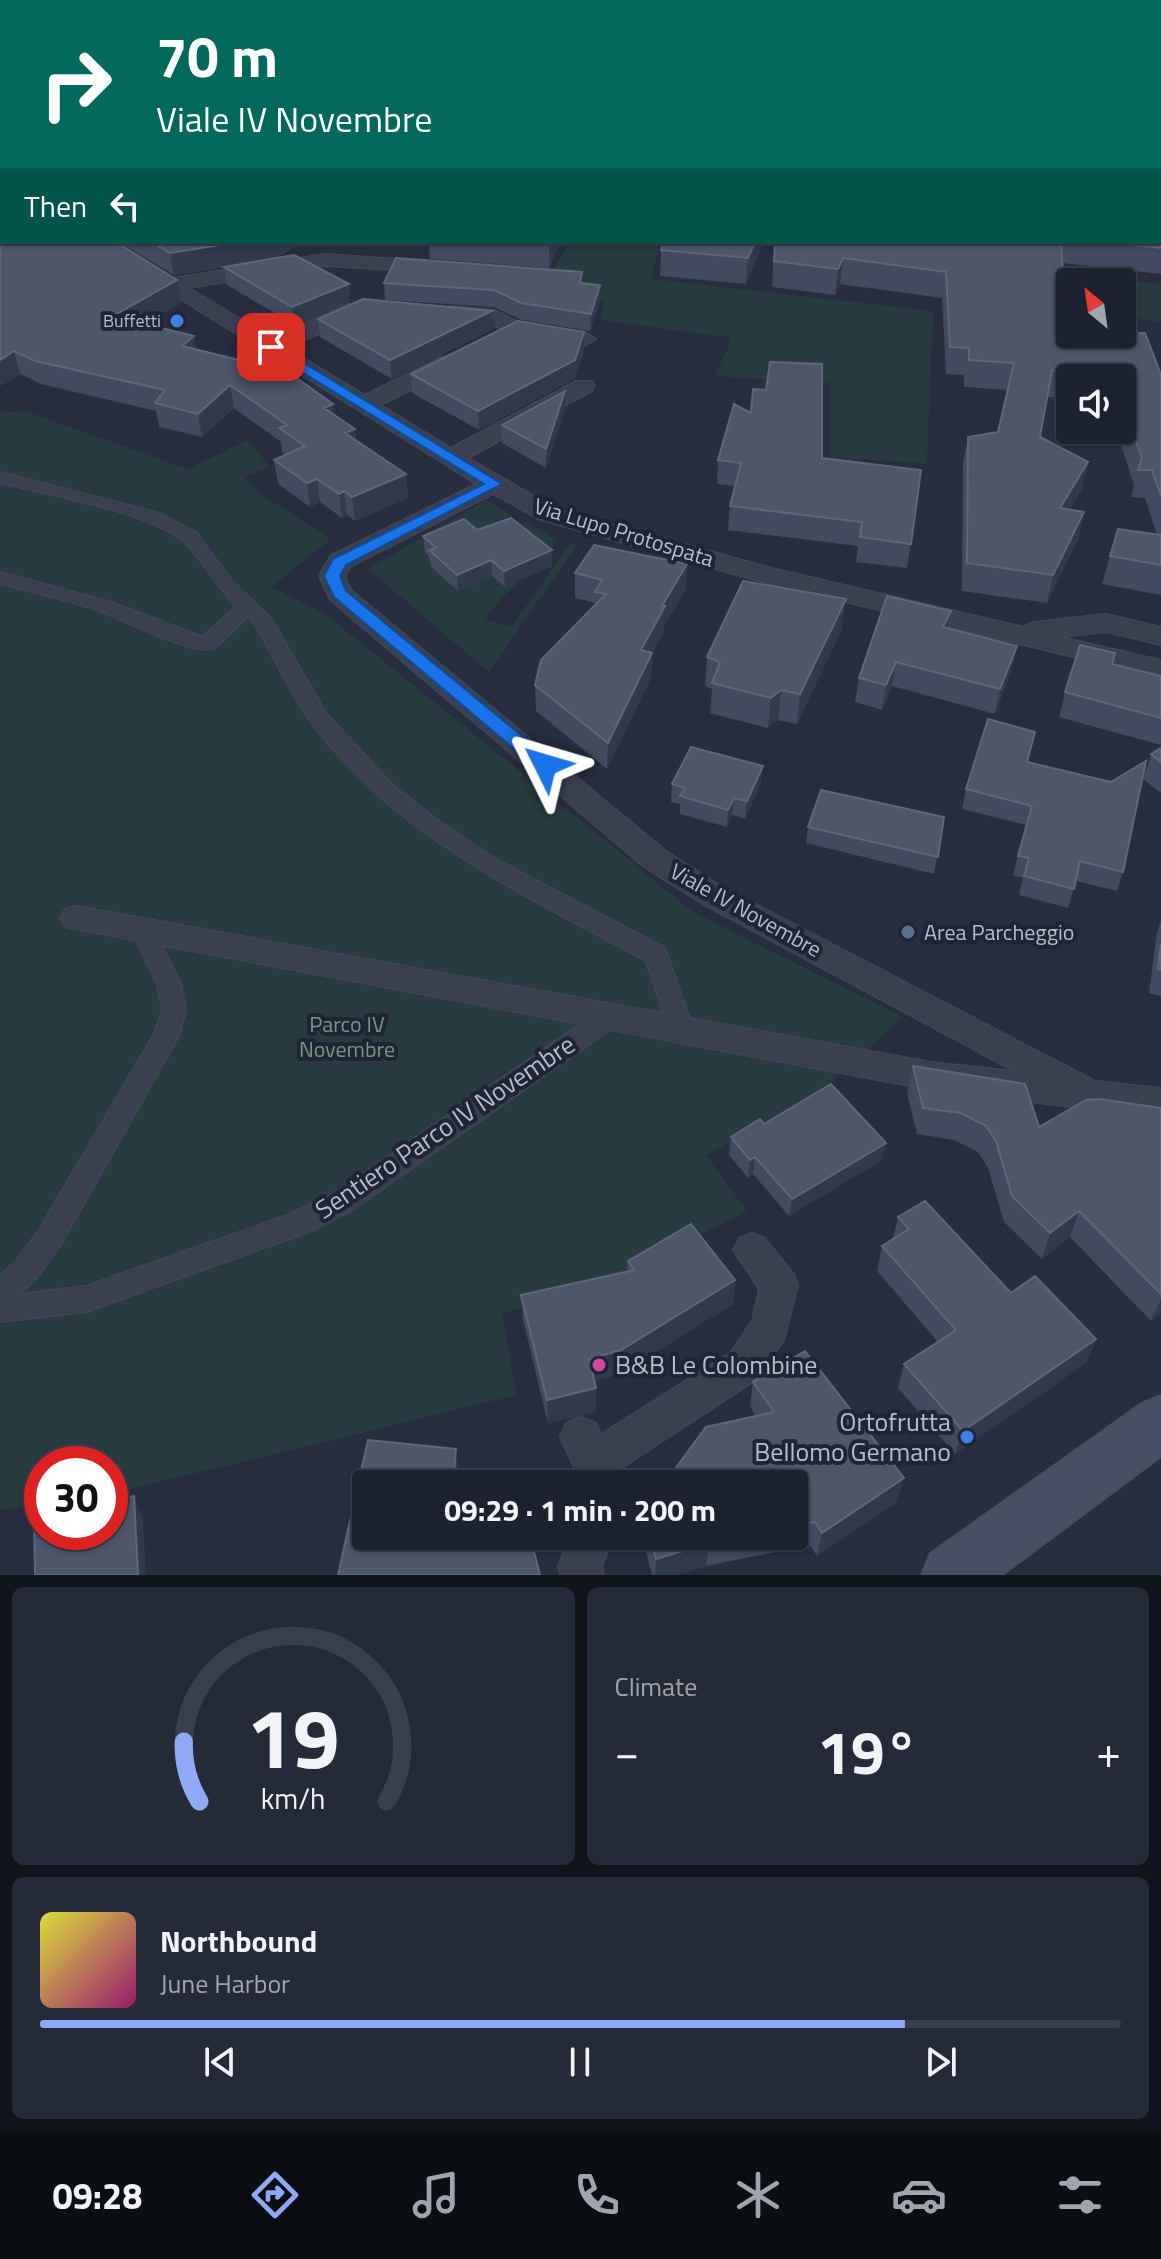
<!DOCTYPE html>
<meta charset="utf-8">
<style>
:root{--surface:#1c2230;--page:#252a38;--text:#f1f3f6;--muted:#a0a4ab;--line:#3a3f4c;--accent:#90a9f7}
body{margin:0;font-family:"Titillium Web",sans-serif;background:var(--page);color:var(--text);height:100vh;display:flex;flex-direction:column;font-size:30px;white-space:nowrap}
*{box-sizing:border-box;margin:0}
p{font-size:26px;color:var(--muted)}
.icon{flex:none;width:44px;height:44px;fill:none;stroke:currentColor;stroke-width:2;stroke-linecap:round;stroke-linejoin:round}
.map{position:relative;height:1575px;overflow:hidden}
.side{display:flex;flex-direction:column;gap:12px;padding:12px;background:#0f131a;flex:1}
.side>*{flex:none}
.top-card{position:absolute;left:0px;top:0px;width:1162px;height:244px;box-shadow:0 2px 6px #0004,0 0 0 2px var(--line);background:#00695c;color:#fff;overflow:hidden}
.needle{width:52px;rotate:331deg}
.controls{position:absolute;left:1056px;top:268px;display:grid;gap:16px}
.controls a{display:grid;place-items:center;width:80px;height:80px;border-radius:8px;background:var(--surface);box-shadow:0 2px 6px #0004,0 0 0 2px var(--line);font-size:40px}
.speed{position:absolute;left:24px;top:1446px;display:flex;gap:16px;font-size:40px;font-weight:700;text-align:center}
.speed>*{display:grid;place-content:center;width:104px;height:104px;border-radius:50%;background:var(--surface);box-shadow:0 2px 6px #0004,0 0 0 2px var(--line);line-height:1}
.speed .limit{border:12px solid #d22;background:#fff;color:#111}
.pin{position:absolute;display:grid;place-items:center;width:68px;height:68px;color:#fff;margin:-34px;border-radius:16px;box-shadow:0 4px 12px #0006}
.me{position:absolute;width:88px;margin:-44px;rotate:310deg;stroke-linejoin:round;filter:drop-shadow(0 0 6px #0008)}
.turn{display:flex;align-items:center;gap:28px;height:168px;padding:0 24px;font-size:36px}
.turn .icon{width:104px;height:104px;stroke-width:2.5}
.turn b{display:block;font-size:56px;line-height:68px}
.then{display:flex;align-items:center;height:76px;padding:0 24px;background:#0003;gap:16px;font-size:30px}
.big{font-size:60px;font-weight:700;line-height:1.1}
.side .widget{flex:1;display:flex;flex-direction:column;justify-content:center;gap:12px;min-width:0;padding:0 28px;border-radius:12px;background:var(--page)}
.side .dial{align-items:center;gap:0}
.dial svg{height:208px;overflow:visible;fill:none;stroke:var(--line);stroke-width:7;stroke-linecap:round;text-anchor:middle}
.dial text{fill:var(--text);stroke:none}
.song{display:flex;align-items:center;gap:24px}
.cover{width:96px;height:96px;border-radius:12px;background:linear-gradient(135deg,hsl(60 70% 55%),hsl(320 70% 35%))}
.played{height:8px;border-radius:4px;background:linear-gradient(90deg,var(--accent) 80%,var(--line) 80%)}
.keys{display:flex;justify-content:space-around;direction:ltr}
.heat{display:flex;justify-content:space-between;align-items:center;font-size:44px;direction:ltr}
.side .tiles{flex:1;display:grid;gap:12px;grid-template-columns:1fr 1fr}
.widget:last-child{grid-column:span 2}
.trip{position:absolute;left:352px;top:1470px;width:456px;height:80px;border-radius:8px;background:var(--surface);box-shadow:0 2px 6px #0004,0 0 0 2px var(--line);font-weight:700;line-height:80px;text-align:center}
.tab-bar{display:flex;height:128px;justify-content:space-around;align-items:center;background:#0b0e13;color:var(--muted)}
.tab-bar .icon{width:56px;height:56px}
.tab-bar .selected{color:var(--accent)}
.tab-bar b{font-size:36px;color:var(--text)}
.map>svg:first-child{display:block}
.green{fill:#283b41}
.lines{fill:none;stroke-linecap:round;stroke-linejoin:round}
.pedestrian-casing{stroke:#444959;stroke-width:2}
.minor-casing{stroke:#444959;stroke-width:2}
.tertiary-casing{stroke:#444959;stroke-width:2}
.secondary-casing{stroke:#444959;stroke-width:2}
.pedestrian{fill:#3a4050;fill-rule:evenodd}
.minor{fill:#3a4050;fill-rule:evenodd}
.tertiary{fill:#3a4050;fill-rule:evenodd}
.secondary{fill:#484e63;fill-rule:evenodd}
.wall{fill:#414a5e}
.shaded-wall{fill:#31394d}
.building{fill:#4e566a;stroke:#5e6679;stroke-width:2}
.route{fill:#1a73e8;stroke:#114b97;stroke-width:2}
.shop-dot{fill:#3f7fe0;stroke:#1f2536;stroke-width:3}
.service-dot{fill:#5c6f8a;stroke:#1f2536;stroke-width:3}
.hotel-dot{fill:#d1479c;stroke:#1f2536;stroke-width:3}
.labels{text-anchor:middle;stroke-width:8;stroke-linejoin:round;paint-order:stroke}
.far-poi-label{font-size:18px;fill:#b7bccb;stroke:#1f2536;text-anchor:end}
.street-label{font-size:22px;fill:#b7bccb;stroke:#1f2536}
.poi-label{font-size:22px;fill:#b7bccb;stroke:#1f2536;text-anchor:start}
.park-label{font-size:22px;fill:#6e9b7f;stroke:#1f2536}
.near-street-label{font-size:26px;fill:#b7bccb;stroke:#1f2536}
.near-poi-label{font-size:26px;fill:#b7bccb;stroke:#1f2536;text-anchor:start}
</style>
<div class="map">
<svg width="1161" height="1575" viewBox="0 0 1161 1575">
<rect width="100%" height="100%" fill="#262e40"/>
<path class="green" d="M142 0H579L140 2Z
M569 242H661L651 276 653 279 933 311 927 464 830 457V383L715 376 732 338 600 320 605 300 583 298 551 285 557 263Z
M1068 275 1161 284V322L1122 316V282H1070L1068 307Z
M25 411 188 469 248 440 270 467 244 477 262 495 331 539 271 587 327 615 692 911 903 1017 814 1098 706 1155 747 1211 593 1289 502 1313 517 1395 110 1494V1464H42V1504L0 1510V413Z
M486 500 511 515 482 528 492 536 526 522 557 540C540 572 503 588 485 620L512 626 571 542 578 544 489 672 368 569Z"/>
<g class="lines">
<defs>
<path id="pedestrian" d="M0 472 159 513 197 533 233 582 271 618 326 713 393 785 435 818 494 858 665 948 693 1028 689 1035 680 1038 671 1035 646 961C525 895 394 836 310 721 289 692 274 657 256 626L248 617 214 649C188 655 125 620 97 610 65 600 32 592 0 584V572L111 602 203 637 236 606C218 589 197 552 182 540 143 511 49 495 0 483Z
M143 921 151 924 181 984 186 1010 179 1036 60 1246 36 1279 19 1294 86 1286 290 1214 334 1193 602 1009 611 1006 620 1009 623 1016 620 1023 354 1209 309 1232 86 1312 0 1322V1275L16 1261 40 1228 154 1034 162 1010 157 984 131 930 135 924Z"/>
<path id="minor" d="M111 0H129L110 2Z
M1086 0H1105L1106 2H1087Z
M1160 28H1161V39H1160Z
M89 242H113L173 278 325 254 440 262 443 266 440 270 433 272 325 266 189 288 272 338 348 304H364L367 309 364 314 287 348 365 395 441 357H457L460 362 457 367 381 405 451 448 576 381H592L595 386 592 391 468 458 559 510 776 569 1023 627 1034 622 1106 614 1161 627V645L1106 632 1061 637 1161 660V678L762 582 541 520 493 494 350 567 345 576 351 590 666 851 723 887 1095 1081 1161 1088V1118L931 1090 65 927 60 918 65 909 76 906 931 1062 1014 1071 701 903 644 867 330 600 319 576 330 556 476 484Z
M452 306 494 310 521 323 585 332 596 339 585 346 515 336 489 323 444 318 441 313 444 308Z
M752 1233 765 1238 793 1273 798 1285 784 1340 759 1378 619 1470 625 1484H582L560 1437 566 1423 581 1417 596 1423 601 1434 731 1352 752 1321 759 1289 733 1250 739 1238Z
M569 1536H613L602 1567 604 1575H560L558 1567Z"/>
<path id="tertiary" d="M0 172H2V186H0Z"/>
<path id="secondary" d="M1161 1395V1457L1003 1575H921L930 1553 1141 1403Z"/>
</defs>
<use href="#pedestrian" class="pedestrian-casing"/>
<use href="#minor" class="minor-casing"/>
<use href="#tertiary" class="tertiary-casing"/>
<use href="#secondary" class="secondary-casing"/>
<use href="#pedestrian" class="pedestrian"/>
<use href="#minor" class="minor"/>
<use href="#tertiary" class="tertiary"/>
<use href="#secondary" class="secondary"/>
</g>
<path class="wall" d="M1161 44V274L1062 263 1066 327 1161 375V595L1102 584 1110 556 1157 535 1145 498 1131 497 1134 485 1116 430H1122V378H1070V398L1047 397 1040 437 1088 462 1082 489 1070 509 1084 512 1078 540 1047 603 962 591 963 464 968 437 998 432 1008 390 964 387V375L946 374 942 298 840 284 835 295 772 287 774 242H1160Z
M0 119H2V165H0Z
M0 208 181 303 144 324 194 336 196 349 334 415 355 429 356 441 406 474 408 498 355 521 347 515 342 518 320 502 310 507 278 484 274 460 287 455 282 452 281 442 234 408 202 437 159 427 156 411 41 384 20 374 0 386Z
M119 242H302L274 259 349 284 350 302 295 325 227 285 224 267 174 275Z
M429 242H560L549 268 430 259Z
M764 242 746 284 660 276 661 250Z
M384 283H582L600 301 590 331 522 320 494 307 385 300Z
M318 319 493 329 392 379 320 337Z
M584 332V350L575 378 479 430 412 393 411 374Z
M565 391V409L546 468 502 443V425Z
M751 413 822 458 921 470 907 568 856 562 858 546 728 530 730 506 735 486 717 484 718 460Z
M477 530 552 566 505 587 492 576 458 591 430 566 429 557 425 552 423 536Z
M687 564 686 589 664 626V632L652 653 651 678 607 769 536 711 535 685 595 606V603L575 598V573Z
M951 611 948 628 1017 646 1011 671 995 714 892 686 882 710 855 702 859 678Z
M842 629 797 724 778 720 768 728 710 713 712 689 705 686 707 657Z
M1112 664 1161 676V745L1059 717 1065 692Z
M1161 748V793L1143 779 1151 754Z
M1028 762 1123 872 1117 891 1076 881 1068 908 1019 895 1023 878 1013 875 1026 825 962 809 966 789Z
M761 783 745 819 732 815 727 827 680 814V804L671 802 672 784Z
M944 817 934 874 806 843 808 827Z
M1161 920V996L1149 993 1157 932Z
M913 1066 1039 1127 1161 1108V1314L1151 1321 1070 1237 1042 1259 1004 1222 988 1168 978 1152 954 1140 917 1134 907 1093Z
M764 1124 886 1143 882 1160 789 1216 753 1174 748 1178 729 1155 731 1137Z
M898 1217 1011 1293 1096 1339 1086 1363 955 1454 898 1388 904 1364 938 1342 877 1271 882 1246 893 1239Z
M628 1261 735 1280 733 1304 620 1374 594 1381 596 1388V1412L548 1423 523 1320 521 1295 627 1272Z
M753 1382 897 1502 817 1556 810 1545 706 1566 677 1575H652L642 1536H794V1484L750 1406Z"/>
<path class="shaded-wall" d="M59 0H88L85 2H56Z
M523 0H591L570 2H523Z
M2 43V66L0 68V44Z
M239 242H302L273 259 174 275 170 253Z
M549 242H560L549 268Z
M755 242H764L746 284 748 258Z
M843 258 840 284 835 295 838 269Z
M177 280 181 303 117 339 113 316Z
M349 284 350 302 295 325 292 307Z
M600 285V301L590 331 591 314Z
M492 311 493 329 392 379 390 360Z
M584 332V350L575 378 479 430 478 411Z
M194 336 198 358 182 346Z
M14 351 20 374 0 386V360Z
M230 385 234 408 202 437 198 414Z
M565 391V409L546 468V449Z
M333 404 335 427 324 408Z
M355 429 357 452 345 433Z
M1088 462 1082 489 1054 535 1060 508Z
M406 474 408 498 355 521 352 497Z
M317 479 320 502 310 507 307 483Z
M344 491 347 515 342 518 339 494Z
M1084 512 1078 540 1047 603 1053 575Z
M552 550V566L505 587 504 571Z
M491 560 492 576 458 591 457 575Z
M687 564 686 589 664 626V632L640 676 641 650 662 606Z
M846 599 842 629 797 724 800 694Z
M951 611 946 636 943 627Z
M1017 646 1011 671 995 714 1000 689Z
M652 653 651 678 607 769 608 743Z
M896 662 892 686 882 710 886 685Z
M781 690 778 720 768 728 771 698Z
M763 766 761 783 745 819 747 801Z
M734 798 732 815 727 827 728 810Z
M886 1143 882 1160 789 1216 792 1199Z
M755 1157 753 1174 748 1178 750 1160Z
M1079 1211 1070 1237 1042 1259 1050 1233Z
M735 1280 733 1304 620 1374 589 1383V1359Z
M1161 1299V1314L1151 1321Z
M1096 1339 1086 1363 955 1454 963 1431Z
M596 1388V1412L548 1423 547 1400Z
M456 1449 459 1474 458 1484H453Z
M904 1478 897 1502 817 1556 822 1533Z
M134 1496 143 1519 146 1575H138Z
M709 1543 706 1566 677 1575H655L656 1559Z"/>
<path class="building" d="M0 0H59L56 2H2V43L0 44Z
M219 0H259V2H219Z
M594 0H665L664 2H593Z
M934 0H1083V2H904Z
M1161 44V248L1106 242H1160Z
M0 119H2V144H0Z
M2 206V242H116L177 280 113 316 194 336 182 346 288 372 333 404 324 408 355 429 345 433 406 474 352 497 344 491 339 494 317 479 307 483 274 460 305 446 279 428 287 425 230 385 198 414 155 403 165 390 35 361 14 351 0 360V208Z
M152 242H239L170 253Z
M663 242H755L748 258 661 250Z
M775 242H1061L1066 327 1070 328V334L1145 333 1161 375V496L1152 470H1138L1142 458 1122 402V378H1114L1112 374 1052 370 1040 437 1088 462 1060 508 1084 512 1053 575 967 563 968 437 998 432 1014 363 969 360V348L950 347 946 272 843 258 838 269 774 261Z
M294 255 349 284 292 307 224 267Z
M396 258 582 272 580 283 600 285 591 314 521 303 494 290 384 283Z
M363 299 492 311 390 360 318 319Z
M518 321 584 332 575 360 478 411 411 374Z
M770 362 822 364V458L921 470 911 544 860 537 862 522 730 506 741 463 718 460 734 404 751 413 753 389 766 390Z
M565 391 546 449 502 425Z
M511 518 552 550 504 571 491 560 457 575 429 550 436 548 423 536 464 519 477 530Z
M1118 529 1161 535V565L1110 556Z
M594 545 687 564 662 606H665L641 650 652 653 608 743 535 685 541 660 606 594 595 592 602 580 575 573Z
M743 581 846 599 800 694 781 690 771 698 712 683 720 662 707 657Z
M887 596 951 611 943 627 1017 646 1000 689 896 662 886 685 859 678Z
M1080 645 1115 653 1112 664 1161 676V718L1065 692Z
M988 719 1035 732 1027 762 1111 782 1146 761 1123 872 1080 861 1074 889 1024 876 1029 858 1018 856 1032 806 966 789Z
M691 747 763 766 747 801 734 798 728 810 680 796 685 788 672 784Z
M1161 748V762L1151 754Z
M821 790 944 817 938 857 808 827Z
M1161 944V969H1158Z
M913 1066 1025 1084 1039 1127 1086 1100 1099 1099 1161 1108V1294L1079 1211 1050 1233 1012 1196 996 1141 986 1126 961 1113 923 1108Z
M831 1084 886 1143 792 1199 755 1157 750 1160 731 1137 760 1119 764 1124Z
M925 1201 1011 1293 1035 1276 1096 1339 963 1431 904 1364 956 1330 882 1246 909 1229 898 1217Z
M691 1224 735 1280 621 1350 589 1359 596 1388 547 1400 521 1295 634 1270 628 1261Z
M805 1351 904 1478 822 1533 815 1522 794 1526V1484H664L706 1427 774 1412 753 1382Z
M368 1440 456 1449 453 1484H366V1536H530L540 1575H338Z
M134 1496 138 1575H35L34 1519 42 1517V1532H110V1501Z
M649 1536H745L709 1543 656 1559Z"/>
<path class="route" d="M271 343 502 484 346 565 340 576 346 591 551 760 554 765 551 769H538L334 597 324 576 333 559 484 484 266 350 264 347Z"/>
<g class="shop-dot">
<circle cx="177" cy="321" r="8"/>
<circle cx="967" cy="1437" r="8"/>
</g>
<circle class="service-dot" cx="908" cy="932" r="8"/>
<circle class="hotel-dot" cx="599" cy="1365" r="8"/>
<g class="labels">
<g class="far-poi-label">
<text x="161" y="327">Buffetti</text>
</g>
<g class="street-label">
<text transform="translate(624 532) rotate(17)" y="8">Via Lupo Protospata</text>
<text transform="translate(746 910) rotate(29)" y="8">Viale IV Novembre</text>
</g>
<g class="poi-label">
<text x="924" y="940">Area Parcheggio</text>
</g>
<g class="park-label">
<text x="347" y="1032">Parco IV<tspan x="347" dy="25">Novembre</tspan></text>
</g>
<g class="near-street-label">
<text transform="translate(445 1127) rotate(-34)" y="9">Sentiero Parco IV Novembre</text>
</g>
<g class="near-poi-label">
<text x="615" y="1374">B&amp;B Le Colombine</text>
<text x="951" y="1431" text-anchor="end">Ortofrutta<tspan x="951" dy="30">Bellomo Germano</tspan></text>
</g>
</g>
</svg>
<div class="controls">
<a><svg class="needle" viewBox="-14 -14 28 28"><path d="M0-13l5 13h-10z" fill="#e53935"/><path d="M0 13l5-13h-10z" fill="#a0a4ab"/></svg></a>
<a><svg class="icon" aria-label="sound" viewBox="0 0 24 24"><path d="M4 9h4l5-4v14l-5-4H4zM17 9q2 3 0 6"/></svg></a>
</div>
<div class="speed"><div class="limit">30</div></div>
<div class="pin" style="left:271px;top:347px;background:#d93025"><svg class="icon" aria-label="arrive" viewBox="0 0 24 24"><path d="M6 21V4h12l-3 4 3 4H6"/></svg></div>
<svg class="me" style="left:545px;top:765px" viewBox="-20 -20 40 40"><path d="M0-17L14 15 0 8-14 15z" fill="#1a73e8" stroke="#fff" stroke-width="4"/></svg>
<div class="trip">09:29 · 1 min · 200 m</div>
<div class="top-card">
<div class="turn"><svg class="icon" aria-label="right" viewBox="0 0 24 24"><path d="M7 20v-9h11M14 6l5 5-5 5"/></svg><div><b>70 m</b>Viale IV Novembre</div></div>
<div class="then">Then<svg class="icon" aria-label="left" viewBox="0 0 24 24"><path d="M17 20v-9H6M10 6l-5 5 5 5"/></svg></div>
</div>
</div>
<section class="side">
<div class="tiles">
<div class="widget dial"><svg viewBox="0 0 100 80">
<path d="M14 69A42 42 0 1 1 86 69"/>
<path d="M14 69A42 42 0 0 1 8 46" stroke="#90a9f7"/>
<text x="50" y="56" font-size="32" font-weight="700">19</text>
<text x="50" y="72" font-size="11">km/h</text>
</svg></div>
<div class="widget"><p>Climate</p>
<div class="heat"><a>−</a><b class="big">19°</b><a>+</a></div>
</div>
<div class="widget">
<div class="song"><i class="cover"></i><div><b>Northbound</b><p>June Harbor</p></div></div>
<div class="played"></div>
<div class="keys"><svg class="icon" aria-label="previous" viewBox="0 0 24 24"><path d="M18 5L8 12l10 7zM5 5v14"/></svg><svg class="icon" aria-label="pause" viewBox="0 0 24 24"><path d="M8 5v14M16 5v14"/></svg><svg class="icon" aria-label="next" viewBox="0 0 24 24"><path d="M6 5l10 7-10 7zM19 5v14"/></svg></div>
</div>
</div>
</section>
<nav class="tab-bar">
<b>09:28</b>
<svg class="icon selected" aria-label="directions" viewBox="0 0 24 24"><path d="M12 3l9 9-9 9-9-9zM9 14v-3h6M13 9l2 2-2 2"/></svg>
<svg class="icon" aria-label="music" viewBox="0 0 24 24"><path d="M9 18V5l10-2v13"/><circle cx="6" cy="18" r="3"/><circle cx="16" cy="16" r="3"/></svg>
<svg class="icon" aria-label="phone" viewBox="0 0 24 24"><path d="M5 4h4l2 5-3 2q2 4 5 5l2-3 5 2v4C11 20 4 13 5 4z"/></svg>
<svg class="icon" aria-label="climate" viewBox="0 0 24 24"><path d="M12 3v18M4 7l16 10M4 17L20 7"/></svg>
<svg class="icon" aria-label="car" viewBox="0 0 24 24"><path d="M5 17H2v-5l4-1 3-4h7l3 4 3 1v5h-3M9 17h6M6 11h13"/><circle cx="7" cy="17" r="2"/><circle cx="17" cy="17" r="2"/></svg>
<svg class="icon" aria-label="filters" viewBox="0 0 24 24"><path d="M4 7h16M4 17h16"/><circle cx="9" cy="7" r="2"/><circle cx="15" cy="17" r="2"/></svg>
</nav>
